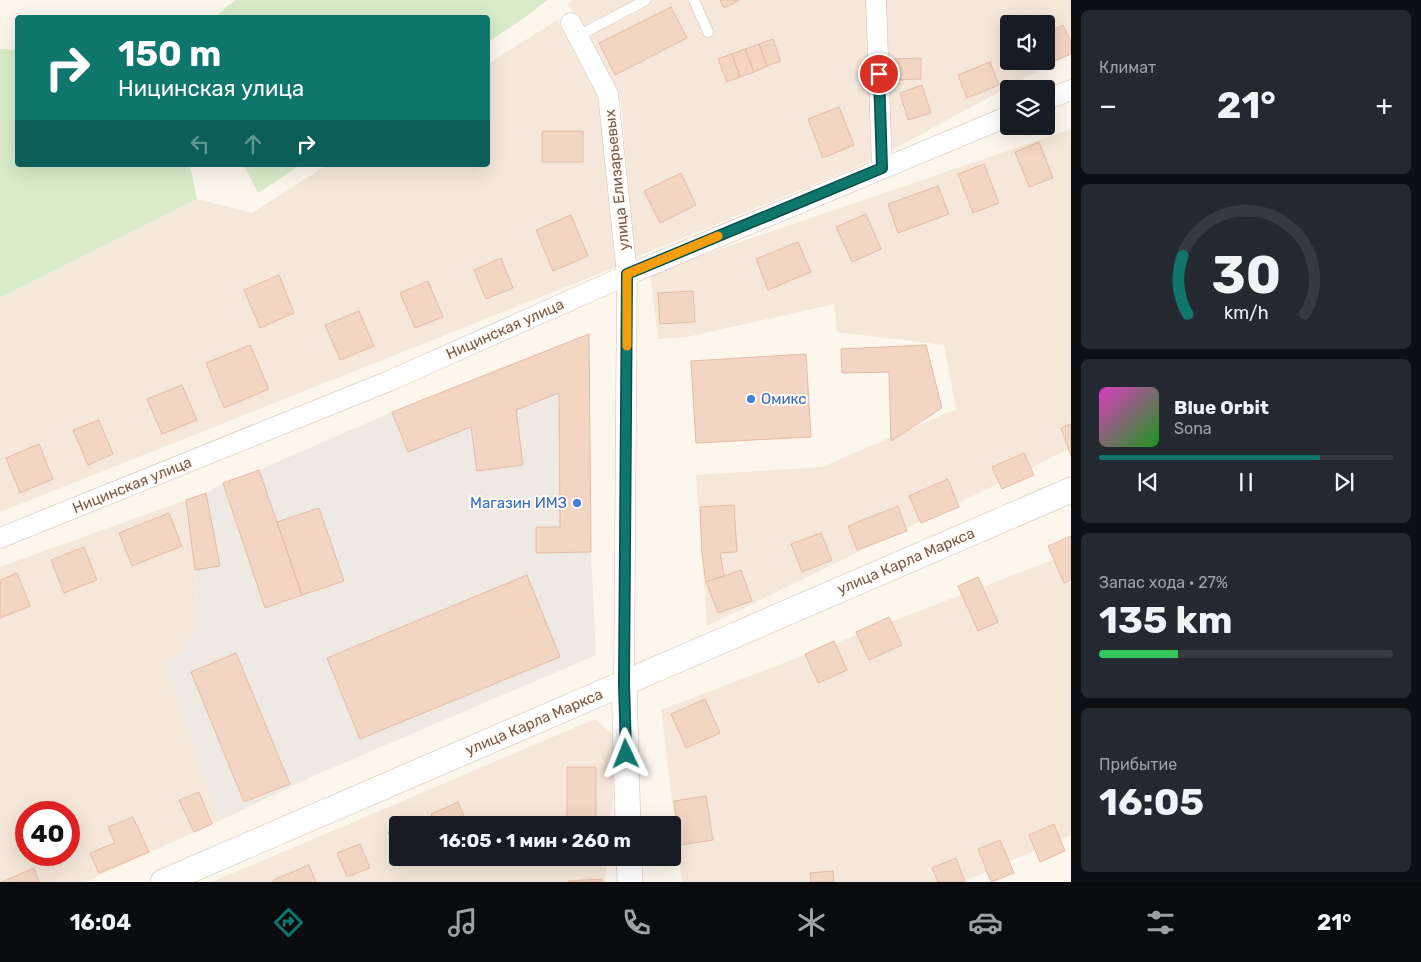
<!DOCTYPE html>
<html lang="ru">
<meta charset="utf-8">
<style>
:root{--surface:#171b24;--page:#242831;--text:#f1f3f6;--muted:#9ea1a6;--line:#363941;--accent:#0f766e}
body{margin:0;font-family:Rubik,sans-serif;background:var(--page);color:var(--text);height:100vh;display:flex;flex-direction:column;font-size:19px;white-space:nowrap}
*{box-sizing:border-box;margin:0}
p{font-size:16px;color:var(--muted)}
.icon{flex:none;width:28px;height:28px;fill:none;stroke:currentColor;stroke-width:2;stroke-linecap:round;stroke-linejoin:round}
.map{position:relative;flex:1;overflow:hidden}
.sheet{display:flex;flex-direction:column;gap:10px;padding:10px;background:#0d0f14;width:350px}
.sheet>*{flex:none}
.guide{position:absolute;left:15px;top:15px;width:475px;height:152px;border-radius:5px;box-shadow:0 5px 20px #0002;background:#0f766e;color:#fff;overflow:hidden}
.buttons{position:absolute;left:1000px;top:15px;display:grid;gap:10px}
.buttons a{display:grid;place-items:center;width:55px;height:55px;border-radius:5px;background:var(--surface);box-shadow:0 5px 20px #0002;font-size:25px}
.speed{position:absolute;left:15px;top:801px;display:flex;gap:10px;font-size:25px;font-weight:700;text-align:center}
.speed>*{display:grid;place-content:center;width:65px;height:65px;border-radius:50%;background:var(--surface);box-shadow:0 5px 20px #0002;line-height:1}
.speed .limit{border:8px solid #d22;background:#fff;color:#111}
.pin{position:absolute;display:grid;place-items:center;width:42px;height:42px;color:#fff;margin:-21px;border:2px solid #fff;border-radius:50%;box-shadow:0 1px 5px #0007}
.me{position:absolute;width:55px;margin:-28px;rotate:358deg;stroke-linejoin:round;filter:drop-shadow(0 0 4px #0008)}
.turn{display:flex;align-items:center;gap:18px;height:105px;padding:0 20px;font-size:22px}
.turn .icon{width:65px;height:65px;stroke-width:2.5}
.turn b{display:block;font-size:35px;line-height:42px}
.lanes{display:flex;align-items:center;height:48px;padding:0 20px;background:#0003;justify-content:center;gap:25px;direction:ltr}
.lanes .off{opacity:.35}
.big{font-size:38px;font-weight:700;line-height:1.1}
.sheet .widget{flex:1;display:flex;flex-direction:column;justify-content:center;gap:8px;min-width:0;padding:0 18px;border-radius:8px;background:var(--page)}
.sheet .dial{align-items:center;gap:0}
.dial svg{height:130px;overflow:visible;fill:none;stroke:var(--line);stroke-width:7;stroke-linecap:round;text-anchor:middle}
.dial text{fill:var(--text);stroke:none}
.song{display:flex;align-items:center;gap:15px}
.cover{width:60px;height:60px;border-radius:8px;background:linear-gradient(135deg,hsl(310 70% 55%),hsl(120 70% 35%))}
.played{height:5px;border-radius:2px;background:linear-gradient(90deg,var(--accent) 75%,var(--line) 75%)}
.keys{display:flex;justify-content:space-around;direction:ltr}
.heat{display:flex;justify-content:space-between;align-items:center;font-size:28px;direction:ltr}
.charge{height:8px;border-radius:4px;background:linear-gradient(90deg,#34c759 27%,var(--line) 0)}
.trip{position:absolute;left:389px;top:816px;width:292px;height:50px;border-radius:5px;background:var(--surface);box-shadow:0 5px 20px #0002;font-weight:700;line-height:50px;text-align:center}
.tabs{display:flex;height:80px;justify-content:space-around;align-items:center;background:#090b0e;color:var(--muted)}
.tabs .icon{width:35px;height:35px}
.tabs .current{color:var(--accent)}
.tabs b{font-size:22px;color:var(--text)}
main{display:flex;flex:1;min-height:0}
.map>svg:first-child{display:block}
.residential{fill:#f5e8da;fill-rule:evenodd}
.industrial{fill:#efe9e4}
.green{fill:#d8ecc9}
.building{fill:#f3d5c3;stroke:#e6bba3}
.lines{fill:none;stroke-linecap:round;stroke-linejoin:round}
.service-casing{stroke:#d1beb0;stroke-width:11}
.minor-casing{stroke:#d1beb0;stroke-width:21}
.tertiary-casing{stroke:#d1beb0;stroke-width:26}
.service{stroke:#fff;stroke-width:10}
.minor{stroke:#fff;stroke-width:20}
.tertiary{stroke:#fff;stroke-width:25}
.route-casing{stroke:#0a4d48;stroke-width:12}
.route{stroke:#0f766e;stroke-width:9}
.slow{stroke:#f59e0b;stroke-width:9}
.shop-dot{fill:#3f7fe0;stroke:#fffaf3;stroke-width:2}
.labels{text-anchor:middle;stroke-width:4;stroke-linejoin:round;paint-order:stroke}
.street-label{font-size:15px;fill:#7a5c4d;stroke:#fffaf3}
.shop-label{font-size:15px;fill:#366cbe;stroke:#fffaf3;text-anchor:start}
</style>
<main>
<div class="map">
<svg width="1071" height="882" viewBox="0 0 1071 882">
<rect width="100%" height="100%" fill="#fdf6ec"/>
<path class="residential" d="M573 0H868L876 159 634 258 621 102 568 4Z
M885 0H1071V53L892 150ZM1009 24H1046V61H1009Z
M557 20 598 98 616 267 0 512V298L197 199 252 213 327 165H488V64Z
M1071 129V448L707 626 696 475 822 467 956 409 944 345 837 332 834 304 687 337 658 339 650 273Z
M186 500 195 570 198 624 186 649 166 664 219 821 85 882H0V567ZM26 812H69V855H26Z
M1071 553V835L963 882H682L661 710Z
M595 719 619 740 610 825H398V858H607L605 882H212Z"/>
<path class="industrial" d="M589 334 591 552 596 655 311 777 219 821 166 664 186 649 198 623 195 570 186 500 206 493 223 483 259 470 392 412Z"/>
<path class="green" d="M235 0H547L524 18 488 42V18L215 17Z
M0 49 17 50 18 165H190L197 199 0 298Z
M244 165H300L258 193Z"/>
<path class="building" d="M720 0H740L724 8Z
M671 7 687 38 615 75 599 43Z
M1063 25 1071 43V54L1046 65 1044 61H1046V33Z
M773 39 781 61 767 66 759 44Z
M759 44 767 66 754 72 745 49Z
M745 49 754 72 740 77 732 54Z
M732 54 740 77 727 82 718 59Z
M921 58V79L895 80 894 59Z
M990 62 999 85 967 98 958 75Z
M922 85 931 113 908 120 900 93Z
M839 107 854 145 823 158 808 119Z
M542 131H583V162H542Z
M1039 142 1053 178 1029 187 1015 152Z
M984 164 999 203 973 213 958 174Z
M681 173 696 205 660 223 644 191Z
M938 186 949 214 898 233 888 204Z
M866 214 881 249 852 262 836 227Z
M571 215 588 256 553 271 536 230Z
M798 242 811 272 768 290 756 259Z
M501 258 513 288 486 299 474 270Z
M279 275 294 313 260 328 244 290Z
M428 281 443 317 415 328 400 293Z
M693 291 695 322 660 324 658 293Z
M359 311 374 346 340 360 325 325Z
M589 334 591 552 536 553V527H560L559 393 516 410 523 465 477 471 471 427 408 452 392 412Z
M250 345 269 389 224 408 206 363Z
M926 345 942 408 891 441 889 372 842 373 841 349Z
M806 354 811 437 696 443 691 361Z
M182 385 197 420 162 434 147 399Z
M99 420 113 454 88 465 73 430Z
M1071 424V456L1061 428Z
M39 444 53 479 20 493 6 458Z
M1024 453 1034 475 1002 489 992 467Z
M259 470 302 595 265 608 223 483Z
M948 479 959 507 921 523 909 496Z
M206 493 220 566 195 570 186 500Z
M734 505 737 552 720 553 724 576 706 582 702 554 700 507Z
M898 506 907 531 857 550 848 526Z
M319 508 344 581 302 595 277 522Z
M169 513 182 546 132 566 119 533Z
M821 533 832 560 802 572 791 544Z
M1071 536V580L1064 583 1048 546Z
M84 547 97 580 64 593 51 560Z
M741 570 752 601 718 613 706 582Z
M17 573 30 606 0 618V580Z
M527 575 560 657 360 739 327 658Z
M978 577 998 622 978 631 958 586Z
M889 617 902 645 869 660 856 632Z
M834 641 847 670 818 683 805 654Z
M236 653 290 784 244 802 191 672Z
M705 699 720 733 686 748 671 714Z
M567 767H596V825H567Z
M199 792 212 824 194 832 179 800Z
M706 796 713 840 680 845 674 801Z
M458 802 468 825H436L431 814Z
M133 817 149 852 99 873 90 853 115 843 108 827Z
M1054 824 1065 851 1040 862 1029 835Z
M398 828V854L388 832Z
M1000 840 1014 873 991 882 978 849Z
M360 844 370 868 347 877 337 853Z
M956 858 965 882H938L932 868Z
M309 865 316 882H274L273 880Z
M34 868 39 882H2Z
M833 871 834 882H811L810 873Z
M602 879V882H568V881Z"/>
<g class="lines">
<defs>
<path id="service" d="M694 0 708 32
M578 36 646 0"/>
<path id="minor" d="M876 0 882 167
M571 23 608 94 627 275 624 683
M1046 100 1071 90
M0 538 389 381 627 275 1009 116"/>
<path id="tertiary" d="M624 683 628 825
M629 858 630 882
M163 882 1071 490"/>
</defs>
<use href="#service" class="service-casing"/>
<use href="#minor" class="minor-casing"/>
<use href="#tertiary" class="tertiary-casing"/>
<use href="#service" class="service"/>
<use href="#minor" class="minor"/>
<use href="#tertiary" class="tertiary"/>
</g>
<g class="lines">
<defs>
<path id="route" d="M626 754 624 683 627 274 882 168 879 74"/>
</defs>
<use href="#route" class="route-casing"/>
<use href="#route" class="route"/>
<path class="slow" d="M627 346V274L718 236"/>
</g>
<g class="shop-dot">
<circle cx="751" cy="399" r="5"/>
<circle cx="577" cy="503" r="5"/>
</g>
<g class="labels">
<g class="street-label">
<text transform="translate(617 180) rotate(-96)" y="5">улица Елизарьевых</text>
<text transform="translate(505 329) rotate(-24)" y="5">Ницинская улица</text>
<text transform="translate(132 485) rotate(-22)" y="5">Ницинская улица</text>
<text transform="translate(906 561) rotate(-23)" y="5">улица Карла Маркса</text>
<text transform="translate(534 722) rotate(-23)" y="5">улица Карла Маркса</text>
</g>
<g class="shop-label">
<text x="761" y="404">Омикс</text>
<text x="567" y="508" text-anchor="end">Магазин ИМЗ</text>
</g>
</g>
</svg>
<div class="buttons">
<a><svg class="icon" aria-label="sound" viewBox="0 0 24 24"><path d="M4 9h4l5-4v14l-5-4H4zM17 9q2 3 0 6"/></svg></a>
<a><svg class="icon" aria-label="layers" viewBox="0 0 24 24"><path d="M12 4l9 5-9 5-9-5zM3 14l9 5 9-5"/></svg></a>
</div>
<div class="speed"><div class="limit">40</div></div>
<div class="pin" style="left:879px;top:74px;background:#d93025"><svg class="icon" aria-label="arrive" viewBox="0 0 24 24"><path d="M6 21V4h12l-3 4 3 4H6"/></svg></div>
<svg class="me" style="left:626px;top:754px" viewBox="-20 -20 40 40"><path d="M0-17L14 15 0 8-14 15z" fill="#0f766e" stroke="#fff" stroke-width="4"/></svg>
<div class="trip">16:05 · 1 мин · 260 m</div>
<div class="guide">
<div class="turn"><svg class="icon" aria-label="right" viewBox="0 0 24 24"><path d="M7 20v-9h11M14 6l5 5-5 5"/></svg><div><b>150 m</b>Ницинская улица</div></div>
<div class="lanes"><svg class="icon off" aria-label="left" viewBox="0 0 24 24"><path d="M17 20v-9H6M10 6l-5 5 5 5"/></svg><svg class="icon off" aria-label="ahead" viewBox="0 0 24 24"><path d="M12 20V5M6 11l6-6 6 6"/></svg><svg class="icon" aria-label="right" viewBox="0 0 24 24"><path d="M7 20v-9h11M14 6l5 5-5 5"/></svg></div>
</div>
</div>
<section class="sheet">
<div class="widget"><p>Климат</p>
<div class="heat"><a>−</a><b class="big">21°</b><a>+</a></div>
</div>
<div class="widget dial"><svg viewBox="0 0 100 80">
<path d="M14 69A42 42 0 1 1 86 69"/>
<path d="M14 69A42 42 0 0 1 11 33" stroke="#0f766e"/>
<text x="50" y="56" font-size="32" font-weight="700">30</text>
<text x="50" y="72" font-size="11">km/h</text>
</svg></div>
<div class="widget">
<div class="song"><i class="cover"></i><div><b>Blue Orbit</b><p>Sona</p></div></div>
<div class="played"></div>
<div class="keys"><svg class="icon" aria-label="previous" viewBox="0 0 24 24"><path d="M18 5L8 12l10 7zM5 5v14"/></svg><svg class="icon" aria-label="pause" viewBox="0 0 24 24"><path d="M8 5v14M16 5v14"/></svg><svg class="icon" aria-label="next" viewBox="0 0 24 24"><path d="M6 5l10 7-10 7zM19 5v14"/></svg></div>
</div>
<div class="widget"><p>Запас хода · 27%</p><b class="big">135 km</b><div class="charge"></div></div>
<div class="widget"><p>Прибытие</p><b class="big">16:05</b></div>
</section>
</main>
<nav class="tabs">
<b>16:04</b>
<svg class="icon current" aria-label="directions" viewBox="0 0 24 24"><path d="M12 3l9 9-9 9-9-9zM9 14v-3h6M13 9l2 2-2 2"/></svg>
<svg class="icon" aria-label="music" viewBox="0 0 24 24"><path d="M9 18V5l10-2v13"/><circle cx="6" cy="18" r="3"/><circle cx="16" cy="16" r="3"/></svg>
<svg class="icon" aria-label="phone" viewBox="0 0 24 24"><path d="M5 4h4l2 5-3 2q2 4 5 5l2-3 5 2v4C11 20 4 13 5 4z"/></svg>
<svg class="icon" aria-label="climate" viewBox="0 0 24 24"><path d="M12 3v18M4 7l16 10M4 17L20 7"/></svg>
<svg class="icon" aria-label="car" viewBox="0 0 24 24"><path d="M5 17H2v-5l4-1 3-4h7l3 4 3 1v5h-3M9 17h6M6 11h13"/><circle cx="7" cy="17" r="2"/><circle cx="17" cy="17" r="2"/></svg>
<svg class="icon" aria-label="filters" viewBox="0 0 24 24"><path d="M4 7h16M4 17h16"/><circle cx="9" cy="7" r="2"/><circle cx="15" cy="17" r="2"/></svg>
<b>21°</b>
</nav>
